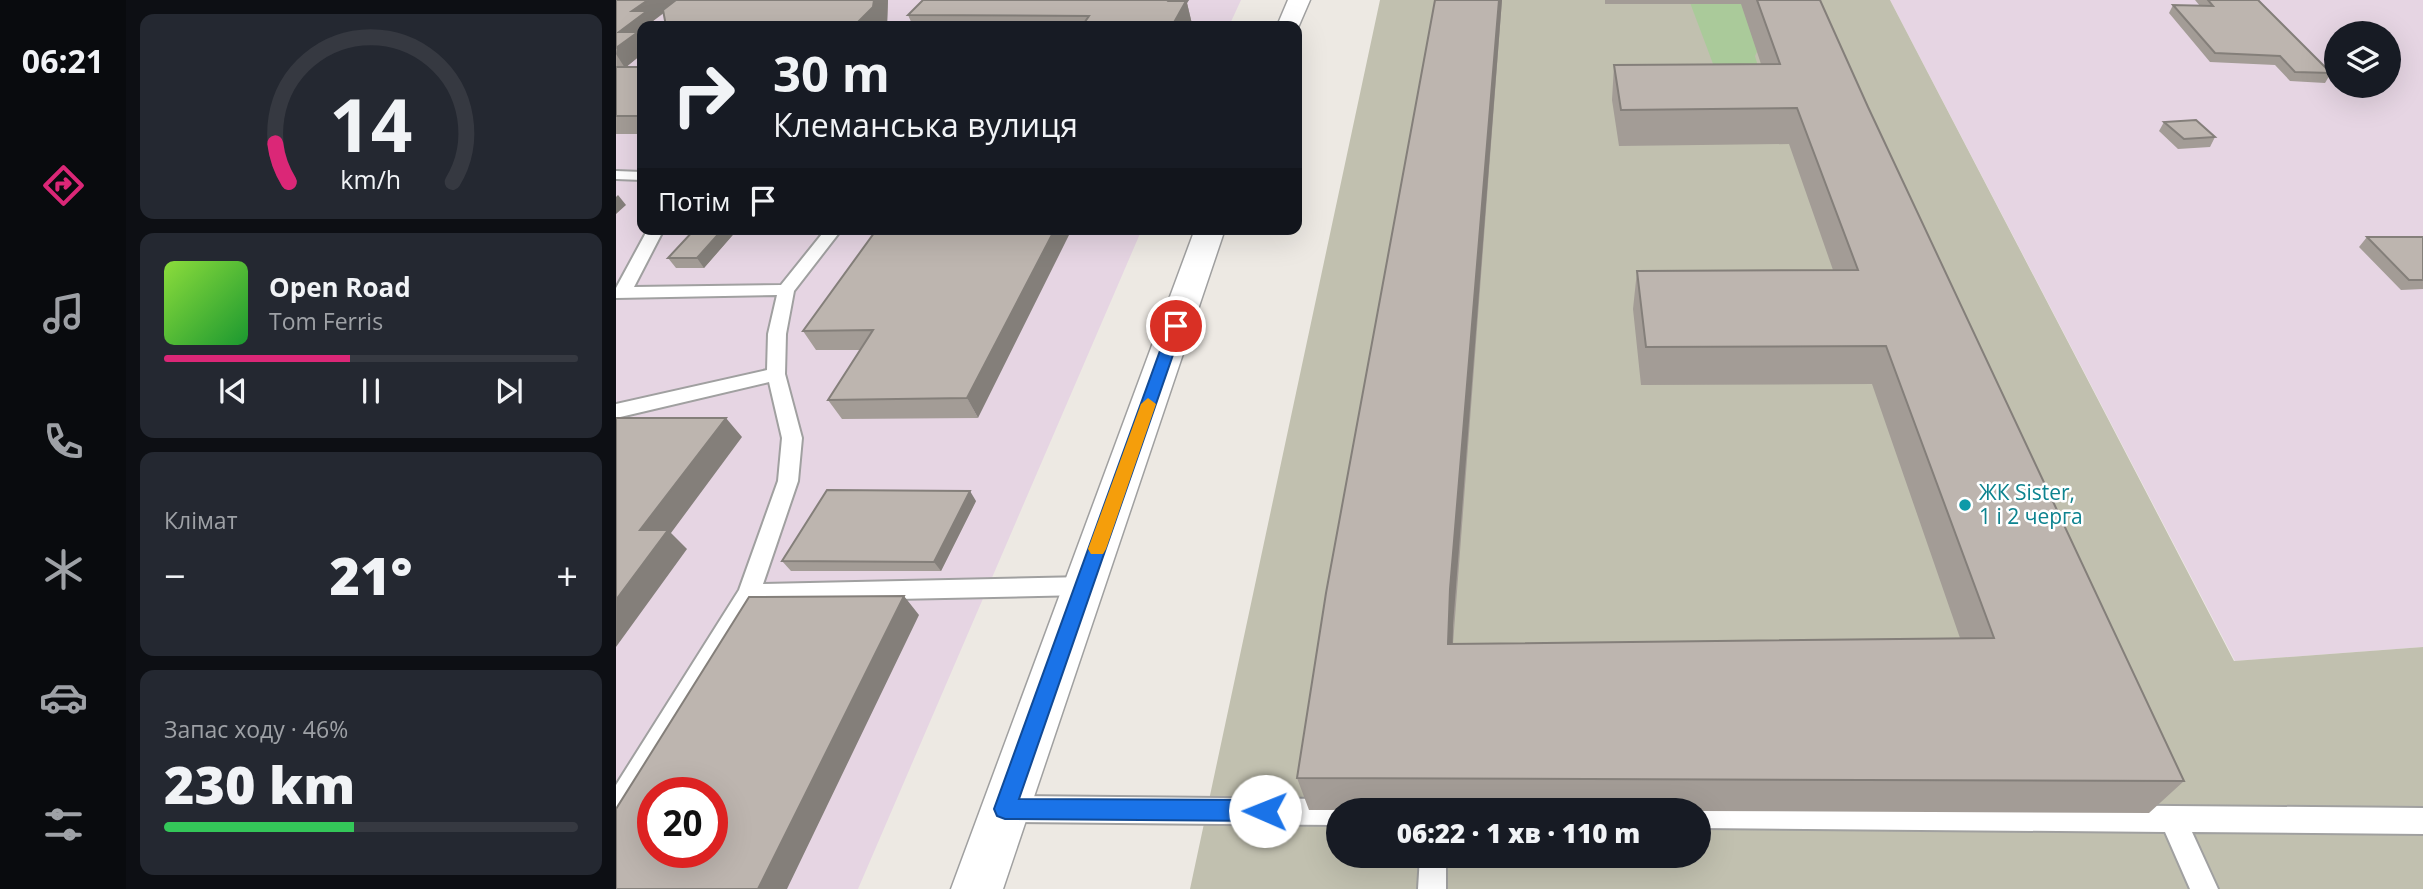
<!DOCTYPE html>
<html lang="uk">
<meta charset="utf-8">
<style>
:root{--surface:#171b24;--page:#242831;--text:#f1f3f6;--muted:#9ea1a6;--line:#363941;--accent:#db2777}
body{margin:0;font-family:"Open Sans",sans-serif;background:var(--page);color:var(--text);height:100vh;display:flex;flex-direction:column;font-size:26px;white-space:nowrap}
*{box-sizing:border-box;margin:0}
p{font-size:23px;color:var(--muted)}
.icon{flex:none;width:38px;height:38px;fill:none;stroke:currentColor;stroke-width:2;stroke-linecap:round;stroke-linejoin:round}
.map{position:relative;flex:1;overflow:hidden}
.details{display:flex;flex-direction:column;gap:14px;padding:14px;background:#0d0f14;width:490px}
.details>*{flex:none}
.hud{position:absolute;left:21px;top:21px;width:665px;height:214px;border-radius:14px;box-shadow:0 7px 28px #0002;background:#171b24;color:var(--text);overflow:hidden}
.buttons{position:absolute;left:1708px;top:21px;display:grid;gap:14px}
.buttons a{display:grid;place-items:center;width:77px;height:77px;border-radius:50%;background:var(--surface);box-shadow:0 7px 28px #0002;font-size:35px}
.speed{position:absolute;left:21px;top:777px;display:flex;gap:14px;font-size:35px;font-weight:700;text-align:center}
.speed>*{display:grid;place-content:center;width:91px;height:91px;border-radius:50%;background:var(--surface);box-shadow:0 7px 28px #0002;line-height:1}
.speed .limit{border:10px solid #d22;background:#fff;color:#111}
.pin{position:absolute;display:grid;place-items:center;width:60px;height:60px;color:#fff;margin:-30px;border:4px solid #fff;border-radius:50%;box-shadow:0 2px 7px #0007}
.me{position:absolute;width:77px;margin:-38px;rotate:271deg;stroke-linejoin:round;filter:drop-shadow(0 0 5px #0008)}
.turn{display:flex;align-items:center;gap:24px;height:147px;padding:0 21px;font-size:32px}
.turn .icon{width:91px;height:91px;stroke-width:2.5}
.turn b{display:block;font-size:49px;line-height:60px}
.then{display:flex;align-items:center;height:66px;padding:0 21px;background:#0003;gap:14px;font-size:26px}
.big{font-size:52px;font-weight:800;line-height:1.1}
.details .widget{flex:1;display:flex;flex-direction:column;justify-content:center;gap:10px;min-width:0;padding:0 24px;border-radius:14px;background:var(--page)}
.details .dial{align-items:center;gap:0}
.dial svg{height:182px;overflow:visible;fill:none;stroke:var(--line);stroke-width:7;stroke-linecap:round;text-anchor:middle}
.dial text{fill:var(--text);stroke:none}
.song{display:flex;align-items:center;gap:21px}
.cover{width:84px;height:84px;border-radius:10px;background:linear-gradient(135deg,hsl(90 70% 55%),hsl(130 70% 35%))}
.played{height:7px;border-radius:4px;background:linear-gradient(90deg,var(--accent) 45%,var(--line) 45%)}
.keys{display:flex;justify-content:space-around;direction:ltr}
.heat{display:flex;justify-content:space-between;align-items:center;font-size:38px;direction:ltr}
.charge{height:10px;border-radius:5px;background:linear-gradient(90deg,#34c759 46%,var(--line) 0)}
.trip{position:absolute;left:710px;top:798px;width:385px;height:70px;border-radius:35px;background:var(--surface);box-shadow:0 7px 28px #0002;font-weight:800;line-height:70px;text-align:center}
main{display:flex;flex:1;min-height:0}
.tab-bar{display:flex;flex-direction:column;width:126px;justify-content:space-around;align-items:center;background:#090b0e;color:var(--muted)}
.tab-bar .icon{width:49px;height:49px}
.tab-bar .selected{color:var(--accent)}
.tab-bar b{font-size:32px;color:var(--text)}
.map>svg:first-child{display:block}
.industrial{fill:#e6d5e3;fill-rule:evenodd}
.construction{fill:#c1c0af;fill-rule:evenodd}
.forest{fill:#aaca9a}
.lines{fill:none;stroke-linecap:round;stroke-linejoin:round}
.lane-casing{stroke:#a0a0a0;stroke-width:4}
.street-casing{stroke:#a0a0a0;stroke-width:3}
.lane{fill:#fff;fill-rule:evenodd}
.street{fill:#fff;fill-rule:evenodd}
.wall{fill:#a39c96}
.shaded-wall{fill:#847f7a}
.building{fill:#bdb5af;stroke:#847f7a;stroke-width:2;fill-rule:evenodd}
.route{fill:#1a73e8;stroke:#114b97;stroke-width:2}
.slow{fill:#f59e0b}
.culture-dot{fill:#0f9aa8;stroke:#fff;stroke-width:2.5}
.labels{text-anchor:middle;stroke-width:5;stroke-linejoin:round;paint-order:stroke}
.culture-label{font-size:21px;fill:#0d838f;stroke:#fff;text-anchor:start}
</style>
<main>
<nav class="tab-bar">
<b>06:21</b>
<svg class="icon selected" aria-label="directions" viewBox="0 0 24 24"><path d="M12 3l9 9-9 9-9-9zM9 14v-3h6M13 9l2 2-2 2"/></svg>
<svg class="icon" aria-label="music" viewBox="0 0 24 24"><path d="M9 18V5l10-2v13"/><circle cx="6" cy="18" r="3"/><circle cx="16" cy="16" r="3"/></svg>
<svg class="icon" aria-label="phone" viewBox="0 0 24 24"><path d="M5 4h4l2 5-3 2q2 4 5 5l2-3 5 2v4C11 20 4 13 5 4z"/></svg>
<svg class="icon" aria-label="climate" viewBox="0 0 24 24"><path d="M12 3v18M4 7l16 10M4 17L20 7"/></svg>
<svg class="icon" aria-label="car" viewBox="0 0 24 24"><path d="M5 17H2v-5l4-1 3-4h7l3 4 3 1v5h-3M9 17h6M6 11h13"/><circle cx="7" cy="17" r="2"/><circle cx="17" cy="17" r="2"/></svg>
<svg class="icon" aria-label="filters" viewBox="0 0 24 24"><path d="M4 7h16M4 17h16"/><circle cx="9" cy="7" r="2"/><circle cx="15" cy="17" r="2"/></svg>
</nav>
<section class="details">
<div class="widget dial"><svg viewBox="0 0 100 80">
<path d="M14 69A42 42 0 1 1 86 69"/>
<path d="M14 69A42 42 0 0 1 8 52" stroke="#db2777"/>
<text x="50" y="56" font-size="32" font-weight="700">14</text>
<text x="50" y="72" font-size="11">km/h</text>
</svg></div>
<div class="widget">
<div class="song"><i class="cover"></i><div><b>Open Road</b><p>Tom Ferris</p></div></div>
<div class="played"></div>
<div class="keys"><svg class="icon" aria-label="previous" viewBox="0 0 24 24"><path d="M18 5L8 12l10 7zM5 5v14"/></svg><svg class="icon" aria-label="pause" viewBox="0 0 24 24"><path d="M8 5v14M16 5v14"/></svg><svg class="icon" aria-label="next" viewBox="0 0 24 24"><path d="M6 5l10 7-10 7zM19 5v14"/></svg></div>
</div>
<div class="widget"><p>Клімат</p>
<div class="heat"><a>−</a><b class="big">21°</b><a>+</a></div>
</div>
<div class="widget"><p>Запас ходу · 46%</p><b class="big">230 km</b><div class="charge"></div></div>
</section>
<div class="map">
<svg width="1807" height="889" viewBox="0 0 1807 889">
<rect width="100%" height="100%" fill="#ede9e3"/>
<path class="industrial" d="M0 0H625L613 26H26V229H526L242 889H0ZM37 793H96V852H37Z
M1274 0H1807V647L1619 661ZM1720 33H1773V86H1720Z"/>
<path class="construction" d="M764 0H1274L1618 661 1807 647V889H574ZM723 810H1083V856H723Z"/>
<path class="forest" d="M1073 0H1165L1139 56 1153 105 1123 133Z"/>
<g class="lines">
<defs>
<path id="lane" d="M0 171 26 172V180L0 179Z
M32 229H48L18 287 165 285 210 229H226L178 291 170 334 169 374 186 438 182 481 147 584 468 577 476 580 479 586 476 592 468 595 139 602 9 817 0 821V785L123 590 162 481 166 438 153 382 0 418V404L151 370 152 334 161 295 0 298V288Z
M390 796 723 799 732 803 735 810H723V825L390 822 381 818 377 809 381 800Z
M1083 802 1807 808V834L1576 832 1602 889H1574L1549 832 1083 828V810H1072L1074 806Z
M804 856H830V889H802Z"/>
<path id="street" d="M672 0H694L681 30V26H661Z
M579 229H609L387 889H335Z"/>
</defs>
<use href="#lane" class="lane-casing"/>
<use href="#street" class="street-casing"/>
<use href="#lane" class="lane"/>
<use href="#street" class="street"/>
</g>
<path class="wall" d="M0 0H272L271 26H50L48 13 37 21 40 26H26V54L10 67H26V134H0Z
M573 0 571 3 576 24 575 26H297L292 15Z
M819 0H886L837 644 1344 638 1256 384 1025 385 1017 309 1021 271 1217 270 1173 144 1003 146 996 100 998 65 1145 64 1125 4H989V0H1204L1252 107 1568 781 1533 813 1083 811V810H693L681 778Z
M1579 0H1642L1715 73 1709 83 1674 81 1659 65 1594 62 1553 13 1557 5 1584 6Z
M1548 122 1599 137 1594 147 1562 149 1543 131Z
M79 229H122L88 268H60L52 258Z
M261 229 362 418 226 419 212 400 245 350H200L187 331Z
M1751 237H1807V289L1785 290 1743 247Z
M360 501 325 571H175L166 561Z"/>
<path class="shaded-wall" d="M32 0H64L37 21 40 26H26V54L9 68 0 54 3 32 16 11Z
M258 0H272L271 26H241L240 24Z
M554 0H573L571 3 576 24 575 26H556Z
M883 0H886L837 625 836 679 832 644 834 589Z
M2 195 10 205 0 214V197Z
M107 229H122L88 268 81 258Z
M439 229H456L362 418 351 398Z
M110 418 126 437 55 533 71 549 0 647V600L24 530Z
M354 491 360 501 325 571 318 562Z
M288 596 303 615 171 889H142Z"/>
<path class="building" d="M0 0H32L16 11H31L3 32H22L0 48Z
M60 0H258L257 7 240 24 50 26 47 10Z
M307 0H554L553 1H570L556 26H466L473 16 292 15Z
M819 0H883L834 589 832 644 1378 638 1270 346 1030 347 1021 271 1242 270 1181 108 1005 110 998 65 1164 64 1141 0H1204L1252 107 1568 781 681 778 710 593Z
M1592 0H1642L1715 73 1679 72 1664 56 1599 53 1557 5 1597 6Z
M0 67H26V116H0Z
M1580 120 1599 137 1568 139 1548 122Z
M79 229H107L81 258H52Z
M261 229H439L351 398 212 400 257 330 187 331Z
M1751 237H1807V280H1793Z
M0 418H110L24 530H52L0 600Z
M211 490 354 491 318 562 166 561Z
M288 596 142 889H0V809L133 597ZM37 793H96V852H37Z"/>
<path class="route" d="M560 322 567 326 403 799 649 800 657 804 660 811 657 818 649 821 389 819 381 816 378 809 553 326Z"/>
<path class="slow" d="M532 398 540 404 490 549 487 554H475L472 549 525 404Z"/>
<circle class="culture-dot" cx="1349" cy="505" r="7"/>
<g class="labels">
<g class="culture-label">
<text x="1363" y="500">ЖК Sister,<tspan x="1363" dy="24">1 і 2 черга</tspan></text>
</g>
</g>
</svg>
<div class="buttons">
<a><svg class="icon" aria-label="layers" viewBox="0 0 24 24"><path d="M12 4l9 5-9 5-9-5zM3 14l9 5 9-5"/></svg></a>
</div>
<div class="speed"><div class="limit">20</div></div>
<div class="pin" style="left:560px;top:326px;background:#d93025"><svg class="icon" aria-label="arrive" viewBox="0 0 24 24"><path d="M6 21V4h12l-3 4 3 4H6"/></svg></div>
<svg class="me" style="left:649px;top:811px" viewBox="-20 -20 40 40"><circle r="19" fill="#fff"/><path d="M0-13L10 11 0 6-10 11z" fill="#1a73e8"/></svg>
<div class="trip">06:22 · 1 хв · 110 m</div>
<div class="hud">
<div class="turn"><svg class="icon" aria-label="right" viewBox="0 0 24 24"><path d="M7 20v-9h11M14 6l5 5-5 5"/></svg><div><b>30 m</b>Клеманська вулиця</div></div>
<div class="then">Потім<svg class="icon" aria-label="arrive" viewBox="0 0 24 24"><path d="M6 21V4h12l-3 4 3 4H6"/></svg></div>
</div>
</div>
</main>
